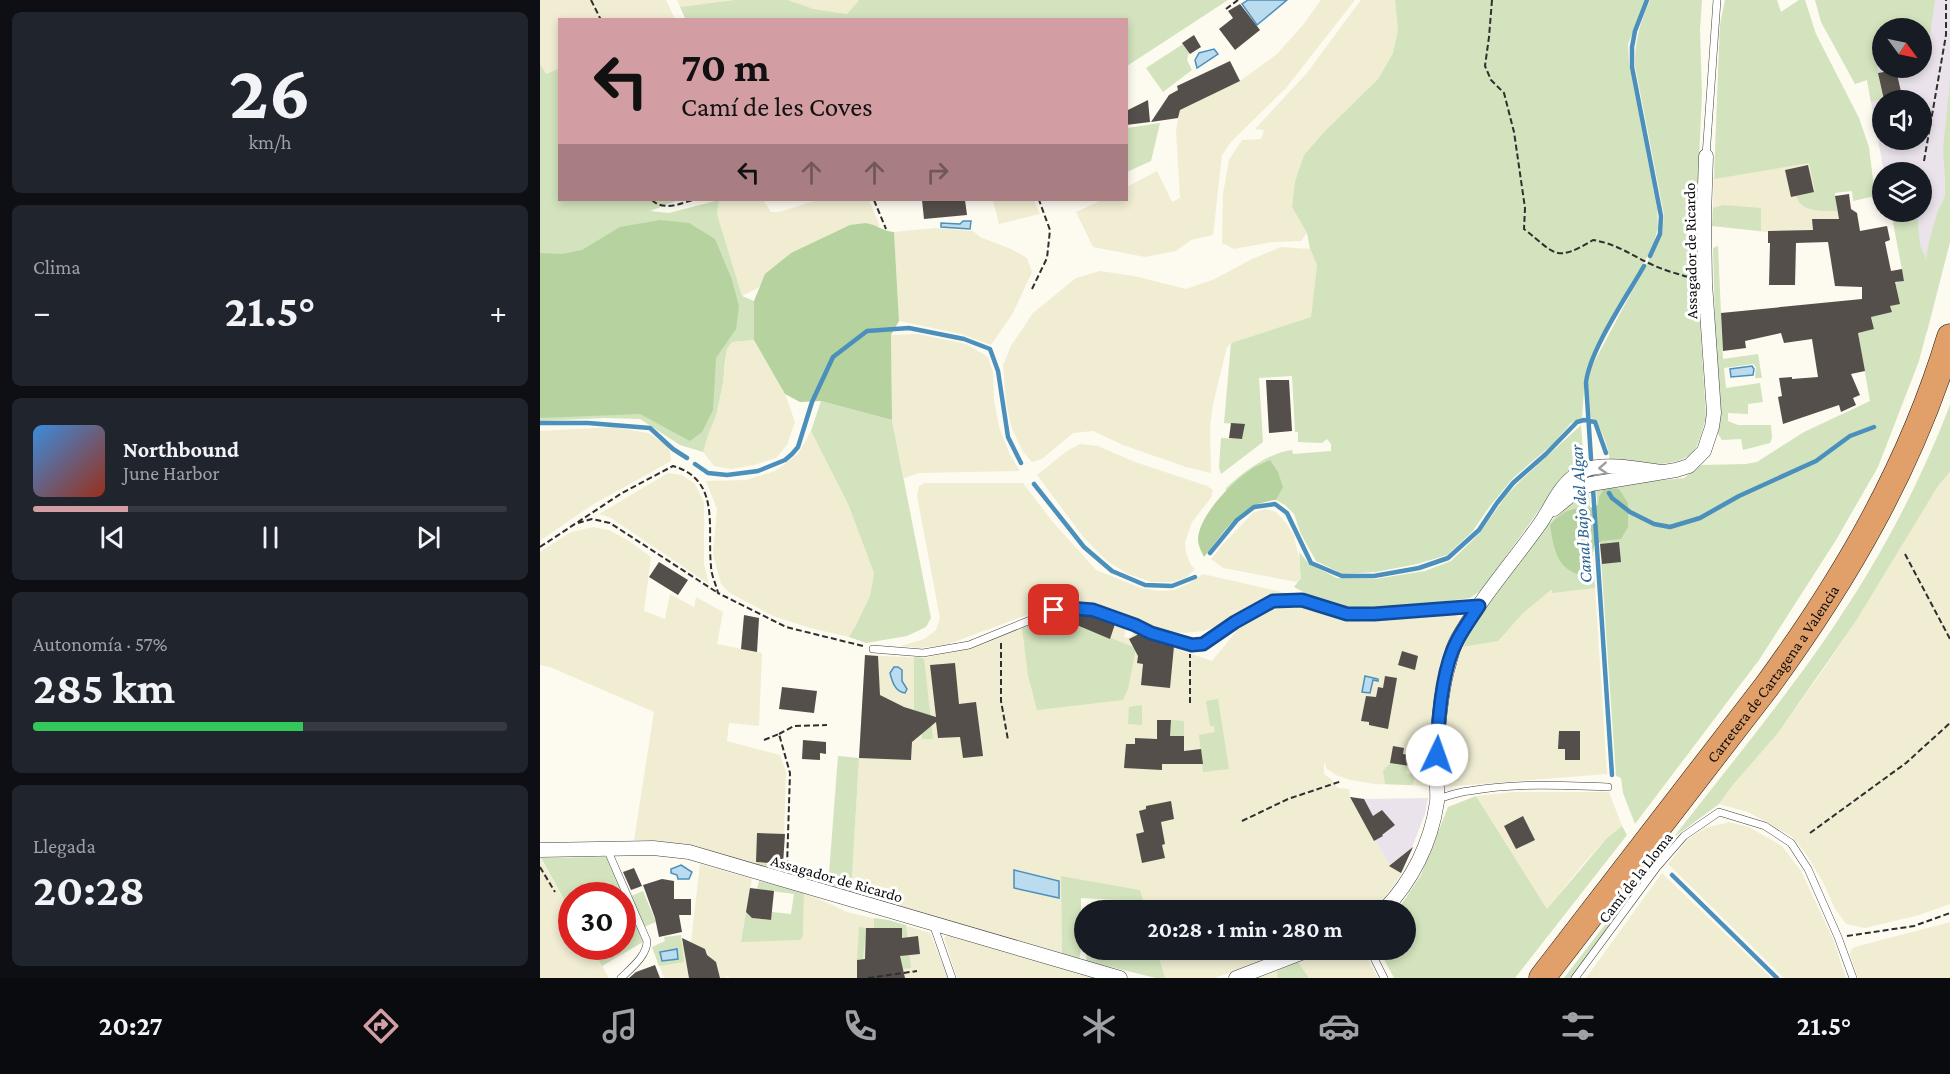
<!DOCTYPE html>
<html lang="es">
<meta charset="utf-8">
<style>
:root{--surface:#171b24;--page:#20242c;--text:#f1f3f6;--muted:#9ea1a6;--line:#363941;--accent:#d29ea3}
body{margin:0;font-family:"Crimson Pro",serif;background:var(--page);color:var(--text);height:100vh;display:flex;flex-direction:column;font-size:22px;white-space:nowrap}
*{box-sizing:border-box;margin:0}
p{font-size:20px;color:var(--muted)}
.icon{flex:none;width:33px;height:33px;fill:none;stroke:currentColor;stroke-width:2;stroke-linecap:round;stroke-linejoin:round}
.map{position:relative;flex:1;overflow:hidden}
.sheet{display:flex;flex-direction:column;gap:12px;padding:12px;background:#0d0f14;width:540px}
.sheet>*{flex:none}
.top-card{position:absolute;left:18px;top:18px;width:570px;height:183px;border-radius:0px;box-shadow:0 3px 9px #0003;background:#d29ea3;color:#111;overflow:hidden}
.needle{width:39px;rotate:123deg}
.tools{position:absolute;left:1332px;top:18px;display:grid;gap:12px}
.tools a{display:grid;place-items:center;width:60px;height:60px;border-radius:50%;background:var(--surface);box-shadow:0 3px 9px #0003;font-size:30px}
.speed{position:absolute;left:18px;top:882px;display:flex;gap:12px;font-size:30px;font-weight:700;text-align:center}
.speed>*{display:grid;place-content:center;width:78px;height:78px;border-radius:50%;background:var(--surface);box-shadow:0 3px 9px #0003;line-height:1}
.speed .limit{border:9px solid #d22;background:#fff;color:#111}
.pin{position:absolute;display:grid;place-items:center;width:51px;height:51px;color:#fff;margin:-26px;border-radius:12px;box-shadow:0 3px 9px #0006}
.me{position:absolute;width:66px;margin:-33px;rotate:3deg;stroke-linejoin:round;filter:drop-shadow(0 0 4px #0008)}
.turn{display:flex;align-items:center;gap:21px;height:126px;padding:0 24px;font-size:27px}
.turn .icon{width:78px;height:78px;stroke-width:2.5}
.turn b{display:block;font-size:42px;line-height:51px}
.lanes{display:flex;align-items:center;height:57px;padding:0 24px;background:#0003;justify-content:center;gap:30px;direction:ltr}
.lanes .off{opacity:.35}
.big{font-size:45px;font-weight:700;line-height:1.1}
.sheet .card{flex:1;display:flex;flex-direction:column;justify-content:center;gap:9px;min-width:0;padding:0 21px;border-radius:9px;background:var(--page)}
.sheet .dial{align-items:center;gap:0}
.dial b{font-size:78px;line-height:1}
.song{display:flex;align-items:center;gap:18px}
.cover{width:72px;height:72px;border-radius:9px;background:linear-gradient(135deg,hsl(210 70% 55%),hsl(10 70% 35%))}
.played{height:6px;border-radius:3px;background:linear-gradient(90deg,var(--accent) 20%,var(--line) 20%)}
.keys{display:flex;justify-content:space-around;direction:ltr}
.heat{display:flex;justify-content:space-between;align-items:center;font-size:33px;direction:ltr}
.charge{height:9px;border-radius:4px;background:linear-gradient(90deg,#34c759 57%,var(--line) 0)}
.trip{position:absolute;left:534px;top:900px;width:342px;height:60px;border-radius:30px;background:var(--surface);box-shadow:0 3px 9px #0003;font-weight:700;line-height:60px;text-align:center}
.tab-bar{display:flex;height:96px;justify-content:space-around;align-items:center;background:#090b0e;color:var(--muted)}
.tab-bar .icon{width:42px;height:42px}
.tab-bar .selected{color:var(--accent)}
.tab-bar b{font-size:27px;color:var(--text)}
main{display:flex;flex:1;min-height:0}
.map>svg:first-child{display:block}
.industrial{fill:#eae3eb;fill-rule:evenodd}
.farmland{fill:#f0edd3}
.green{fill:#d2e3bd}
.forest{fill:#b6d29f}
.water{fill:#bbdbee;stroke:#4b90bc;stroke-width:1.5}
.lines{fill:none;stroke-linecap:round;stroke-linejoin:round}
.stream{stroke:#4b90bc;stroke-width:4.5}
.building{fill:#554f4b}
.lane-casing{stroke:#404040;stroke-width:8}
.street-casing{stroke:#404040;stroke-width:15}
.highway-casing{stroke:#1e1e1e;stroke-width:27}
.path{stroke:#2f2f2f;stroke-width:2;stroke-dasharray:6 3;stroke-linecap:butt}
.lane{stroke:#fff;stroke-width:7}
.street{stroke:#fff;stroke-width:14}
.highway{stroke:#e19f69;stroke-width:26}
.oneway{stroke:#9e9e9e}
.route-casing{stroke:#114b97;stroke-width:15}
.route{stroke:#1a73e8;stroke-width:10}
.labels{text-anchor:middle;stroke-width:6;stroke-linejoin:round;paint-order:stroke}
.street-label{font-size:16px;fill:#0d0d0d;stroke:#fff}
.water-label{font-size:18px;font-style:italic;fill:#27638f;stroke:#fff}
</style>
<main>
<section class="sheet">
<div class="card dial"><b>26</b><p>km/h</p></div>
<div class="card"><p>Clima</p>
<div class="heat"><a>−</a><b class="big">21.5°</b><a>+</a></div>
</div>
<div class="card">
<div class="song"><i class="cover"></i><div><b>Northbound</b><p>June Harbor</p></div></div>
<div class="played"></div>
<div class="keys"><svg class="icon" aria-label="previous" viewBox="0 0 24 24"><path d="M18 5L8 12l10 7zM5 5v14"/></svg><svg class="icon" aria-label="pause" viewBox="0 0 24 24"><path d="M8 5v14M16 5v14"/></svg><svg class="icon" aria-label="next" viewBox="0 0 24 24"><path d="M6 5l10 7-10 7zM19 5v14"/></svg></div>
</div>
<div class="card"><p>Autonomía · 57%</p><b class="big">285 km</b><div class="charge"></div></div>
<div class="card"><p>Llegada</p><b class="big">20:28</b></div>
</section>
<div class="map">
<svg width="1410" height="978" viewBox="0 0 1410 978">
<rect width="100%" height="100%" fill="#fdfaf0"/>
<path class="industrial" d="M1312 0H1410V242L1387 333 1351 212H1382V172H1344ZM1342 28H1382V68H1342ZM1342 100H1382V140H1342Z
M810 797 826 799 888 798 885 814 862 873 849 864Z"/>
<path class="farmland" d="M0 0H126L135 19 20 20V200H139L20 244 0 210Z
M137 0H194L140 7Z
M243 0H319L307 14 274 9Z
M781 0H815L746 88 691 142 682 155 673 235 651 240 636 251 605 257 553 247 536 212 562 200H586L587 187 617 171 632 202 640 198 636 130 640 110 700 81 737 54 763 25Z
M821 0H855L858 30 853 53 838 79 783 133 764 155 755 181 752 207 767 233 761 241 732 242 694 249 682 243 683 194 689 160 702 140 721 139 724 130 715 129 766 74Z
M1185 0 1285 137 1301 230 1226 232 1172 226 1180 25Z
M179 200H223L231 212H239L278 200H329L340 226 202 296 177 214Z
M453 200H494L500 214 459 224Z
M396 228 433 231 440 237 471 249 487 258 492 272 473 313 451 345 421 334 359 321 354 232Z
M741 247 770 249 777 265 771 317 691 343 687 347 673 404 670 427 671 473 646 467 583 445 553 431 533 433 502 459 492 462 483 452 472 429 466 402 463 365 471 346 493 313 536 278 560 271 594 276 646 289 675 279 712 259Z
M378 334 426 344 448 357 453 373 454 400 459 427 470 455 480 471 379 473 364 478 352 420 351 335Z
M214 340 245 394 255 422 247 445 236 458 214 465 191 469 174 466 163 452 168 435 176 416 183 383 187 349 192 342Z
M74 427 108 433 127 445 130 451 131 461 52 505 0 541V431Z
M271 431 308 504 334 573 330 596 316 625 309 637 270 628 233 616 190 593 181 584 173 554 177 509 166 481 206 480 235 471 258 454Z
M540 444 558 446 595 462 667 486 673 490 671 498 652 522 645 542 646 553 651 565 655 569 647 577 633 582H611L588 574 567 561 544 538 497 475 527 451Z
M1410 472V904L1379 915 1325 928 1306 924 1295 909 1283 882 1264 851 1251 836 1208 812 1179 804 1192 786 1238 733 1281 673 1316 621 1398 486Z
M128 473 142 475 155 484 164 502V564L169 584 71 518 59 514Z
M385 483H483L512 521 556 570 601 588 620 591 634 590 650 583 663 574 751 594 750 595H735L683 624 663 631 645 633 622 631 577 613 542 604H516L406 645 379 648 361 646 384 639 396 630 400 618 377 496 379 486Z
M1049 494 1067 774 903 787 906 712 921 647 1007 526Z
M725 509 736 512 747 524 754 536 761 568V578L757 582 683 568 671 559 684 543 714 512Z
M53 527 69 530 89 541 111 557 104 611 125 619 130 594 154 607 156 597 183 612 177 644 222 653 219 726 189 723 187 741 240 755 246 772 243 873 168 850 126 842 94 840 114 712 10 667 0 665V552L31 532Z
M746 605 764 607 822 622 910 614 923 618 894 707 889 742V786L835 784 810 780 796 775 787 769 784 762V774L791 779 798 788 809 789 810 797 849 864 862 873 845 898 831 910H606L600 890 521 876 522 955 311 894 325 655 384 658 429 648 510 615 522 612 553 615 576 622 583 624 586 628 584 637 590 638 596 630 634 643V648L672 661 703 623 729 609Z
M973 792H1069L1082 826 1067 838 1044 863 1007 909 936 796Z
M1189 822 1209 827 1242 846 1261 871 1293 939 1306 978H1244L1128 864 1147 840 1165 828Z
M0 858 31 912 32 946 51 947 69 978H0Z
M160 864 212 879 201 941 263 936 264 892 307 912 332 918 348 920 390 933 408 978H189L188 976 186 978H124L113 949 151 942Z
M1122 873 1231 978H1046Z
M1410 922V978H1318L1310 955 1311 950 1315 947Z
M409 934 559 978H417L404 938Z
M617 950H748L709 966 674 978H625Z
M790 950H823L838 978H715Z"/>
<path class="green" d="M194 0H247L274 9 307 14 319 0H688L587 66 586 20H146L140 7Z
M855 0H1106L1088 44 1089 63 1117 208 1118 228 1113 246 1048 365 1045 375 1042 418 1031 423 1014 443 973 478 950 506 932 532 907 555 877 564 836 572 803 574 776 561 761 534 754 514 745 505 736 500 742 486 712 469 686 491V488C705 471 726 454 752 450L753 454 791 451V444L787 439 782 443 758 442V432H755L752 376 719 378 723 442 681 474 679 467 681 438 702 439 705 425 684 423 691 343 771 317 777 265 770 249 767 233 752 207 755 181 764 155 783 133 838 79 853 53 858 30Z
M1110 0H1162L1160 30 1162 95 1155 241 1166 418C1162 429 1160 444 1152 453 1136 469 1092 464 1070 463 1069 448 1063 433 1055 420L1051 418 1048 385 1051 368 1122 235 1124 215 1095 66C1095 39 1100 24 1110 0Z
M1185 0H1237L1241 12 1259 0H1265L1276 34 1319 118 1329 147 1335 196 1313 201 1312 191 1295 193 1297 211C1283 211 1260 213 1256 195L1275 191 1269 163 1174 179 1180 25Z
M1275 0H1395L1387 57 1382 58V28H1342V64L1337 65 1343 99 1331 102 1327 80 1315 84 1281 22Z
M643 44 649 52 647 60 652 70 623 92 606 68Z
M0 64 6 74 19 69 20 200H139L110 211 129 213 179 200 177 214 202 296 214 301V340L192 342 187 349 185 361 183 383 176 416 168 435 163 452 140 445 100 419 64 418 0 421Z
M1410 81V242L1379 361 1338 467 1296 540 1219 660 1095 824 1083 793 1081 778 1076 776 1056 487 1144 478 1161 465 1206 464 1217 462 1264 432 1330 401 1318 333 1334 329 1326 293 1352 312 1350 306 1360 303 1355 283 1364 280 1351 212H1377L1380 245 1386 259 1389 242 1397 213 1405 196V179L1403 149Z
M620 123 611 161 587 172V128Z
M1183 205 1221 208V231L1172 226 1173 208Z
M1178 246 1183 359 1218 354 1222 378H1215L1216 367 1213 364 1184 368 1186 388 1220 383 1223 402 1208 404V414L1188 413V421L1198 425H1231L1232 438 1230 443 1203 450 1201 439 1182 440 1178 434 1173 248Z
M281 401 352 420 391 618 386 627 367 636 326 643 309 637 316 625 330 596 334 573 308 504 271 431Z
M1410 405V472L1398 486 1316 621 1238 733 1192 786 1179 804 1133 838C1185 771 1240 705 1288 635 1337 564 1379 486 1410 405Z
M1041 425 1044 464 1016 486 943 589 930 598 839 610 812 609 771 596 754 587 761 578 759 552 769 564 797 578 835 579 885 571 911 561 939 534 966 496 979 482Z
M1046 491 1049 494 1055 588 1012 593V589L983 613 958 641 921 647 946 607 1007 526 1027 504Z
M522 612 535 613 533 623 596 648 588 689 583 700 497 710 488 675 482 627 494 622 500 634 510 629 506 621 508 620 507 616Z
M374 657 384 658 393 739H382L381 713 374 710Z
M678 699 689 769 663 772 659 735 675 732 674 726H670L666 701Z
M602 705V725L588 724 589 707Z
M631 720 644 721V736H630Z
M298 756 319 758 311 894 288 887Z
M850 763 867 766 866 774H875L873 785 845 784 843 771Z
M936 796 1007 909 1067 838 1082 826 1087 835 975 978H854L839 950H866V910H854L861 905 881 875 908 807Z
M68 857 103 942 62 966 51 947 82 946V896H32L31 912 1 858Z
M216 863 244 864 243 873 216 865Z
M1110 869 1032 978H1024L1104 874Z
M521 876 600 890 606 910H578L577 900 541 898V950L539 960 522 955Z
M219 881 264 892 263 936 260 940 201 942 206 912 212 918 230 920 232 912 251 914 254 894 217 889Z
M103 891 116 922 104 927 91 896Z
M334 918 348 920 366 925 371 968 353 970 334 928Z
M319 927 326 928 323 959 317 960Z
M141 935 144 962 119 966 112 947 125 941 124 937Z
M549 950H617L625 978H616L546 961 547 951Z
M758 962 769 978H738L737 971Z"/>
<path class="forest" d="M120 220 149 223 175 239 192 280 199 306 196 329 176 358 173 410 162 432 150 441 100 414 0 418V253L22 254 42 250 80 227Z
M326 223C337 225 343 231 354 232L359 321 351 335 352 420 281 401 260 402 245 394 214 340V301L225 274 251 253 310 225Z
M730 460 738 472 743 487 736 500C700 503 685 531 664 557 661 551 658 545 658 539 659 515 693 481 713 468 718 465 724 463 730 460Z
M1065 487 1079 489 1088 503V527L1081 539 1062 541 1054 546 1051 570 1045 576C1017 571 1014 550 1010 525 1016 518 1024 511 1034 509 1043 507 1047 510 1058 505L1059 497Z"/>
<path class="water" d="M708 0H747L717 25 702 4Z
M674 49 678 54 657 68 655 60 659 53Z
M423 221H431L430 229 401 227V223L420 224Z
M1212 366 1214 369 1213 375 1191 377 1190 369Z
M354 667H358L362 670V681L367 689 365 693C355 692 352 681 350 673Z
M825 676 838 679V681L833 680 830 693 822 692Z
M141 865 152 872 149 879H138L137 875 131 873V869Z
M474 870 519 881V898L474 888Z
M137 949 138 959 122 961 120 952Z"/>
<g class="lines">
<path class="stream" d="M1107 0 1095 31 1092 47V67L1121 216 1120 234 1110 256
M0 423H48L110 428 133 449 147 458
M155 464 168 473 187 475 218 471 245 460 252 454 258 447 272 402 293 357 327 331 369 328 424 339 450 349 458 371 468 437 481 463
M494 484 544 547 572 571 605 585 632 586 655 577
M1069 493 1072 498 1090 512 1114 524 1130 527 1160 518 1199 496 1276 461 1310 436 1334 427
M670 553 697 520 714 507 735 504 747 513 771 563 802 576H834L879 568 908 558 939 530 957 503 973 483 1006 454 1037 422 1044 420 1055 422 1066 453
M1072 775 1046 383C1049 351 1087 296 1104 266
M1132 875 1237 978"/>
</g>
<path class="building" d="M700 4 720 30 695 50 679 29 693 18 688 11Z
M654 35 661 47 650 54 642 43Z
M690 61 700 81 640 110 638 118 611 122 629 95 638 90 637 86Z
M1356 70 1363 100H1344L1338 73Z
M608 100 610 122 586 125V111Z
M1268 165 1274 192 1251 197 1245 170Z
M1309 194 1311 209 1317 213 1320 231 1347 226 1350 240 1345 242 1351 271 1362 269 1364 281 1355 282 1360 304 1350 306 1352 312 1331 317 1334 329 1318 333 1325 371 1311 374 1320 395 1313 398 1316 405 1301 412 1299 405 1243 424 1238 397 1242 396 1239 378 1252 377V379L1278 377 1272 339 1244 343 1241 333 1205 341 1206 348 1183 351 1181 313 1322 299V287L1295 286 1288 242 1256 243 1255 285H1229L1230 243H1228V231L1273 230 1272 219H1299L1295 196Z
M382 200H425L427 215 384 219Z
M726 380H749L752 431 729 433Z
M691 423 705 424 702 439 689 438Z
M1079 542 1081 562 1062 564 1060 544Z
M119 562 148 580 138 595 109 577Z
M535 613 552 616 575 624 570 639 532 623Z
M204 615 219 618 217 652 201 649Z
M599 634 609 639 634 646 630 688 601 685 603 664 597 663 598 656 589 639Z
M862 651 878 656 875 670 858 665Z
M325 655 338 656 340 695 364 707 396 717 390 665 415 663 419 704 436 702 443 756 423 758 420 737 398 738 396 722 372 742 371 760 319 758Z
M845 676 857 678 848 729 829 725V722L821 721 826 696 836 697 838 687 843 688Z
M242 687 277 691 274 713 239 709Z
M617 720H631L630 736H644V751L661 749 663 764H622V770L584 768 586 744H595V738L617 739Z
M1019 731H1040V760H1025V749H1018Z
M263 740 286 742V754L280 753V760L262 759Z
M853 746 864 748 863 754 878 756 876 767 850 763Z
M810 797 824 799 833 816 842 810 855 825 842 835 843 836 834 841Z
M631 801 634 819 621 822 625 844 622 845 625 858 602 863 596 834 604 832 599 811 606 809V806Z
M983 816 995 840 976 849 964 826Z
M217 833 245 834 243 864 216 862Z
M873 847 861 873 849 866Z
M94 868 102 886 91 890 83 872Z
M122 879 134 881V899H151V915H139L142 932 119 937 115 918 103 885Z
M210 888 234 891 231 920 212 918 206 912Z
M326 928H362V938L378 936 380 954 360 956 365 978H317V960L325 959Z
M142 938 165 949 167 955 176 962 180 978H149Z
M115 965 120 978H89L96 972Z"/>
<g class="lines">
<defs>
<path id="lane" d="M1166 156 1177 0
M333 649 383 653 429 645 515 610 529 607 553 610 595 625 611 634 652 645 663 643 695 622 733 601 762 600 807 614H834L939 606
M897 799C908 796 918 792 929 791 974 783 1022 785 1068 787
M67 849 107 941C107 956 91 968 81 978
M393 924 412 978
M830 950 844 978
M1035 978 1117 867 1144 836 1179 812 1225 826 1251 843 1268 869 1298 937 1313 978"/>
<path id="street" d="M1014 509 1037 490 1051 484 1136 470 1149 466 1164 451 1172 427 1174 413 1165 283 1164 216 1166 156
M0 850 113 848 149 852 580 978
M844 910C872 881 891 843 897 802 898 791 896 780 896 770 897 737 899 703 907 671 910 661 912 649 917 640 940 599 972 563 999 525 1010 510 1017 490 1033 477 1036 474 1041 472 1045 470 1065 462 1100 469 1121 472
M696 978 769 950"/>
<g id="highway">
<path id="s1" d="M1002 978 1227 686C1306 578 1371 466 1410 337"/>
</g>
</defs>
<use href="#lane" class="lane-casing"/>
<use href="#street" class="street-casing"/>
<use href="#highway" class="highway-casing"/>
<path class="path" d="M51 0 61 20
M952 0 949 37 945 66 951 80 964 93 974 132 985 208 984 229C1016 254 1015 263 1053 240 1078 244 1092 256 1115 266 1126 271 1139 274 1151 278
M686 9 698 0
M1384 161 1406 35V0
M112 200C123 211 140 204 153 200
M334 200 346 229
M492 289 507 258 510 230 499 200
M38 523 52 519 70 523 178 593
M0 547 82 493 133 466C181 480 167 527 171 566 171 575 176 584 178 593L246 627 323 646
M1365 554 1410 639
M461 643V701L468 740
M650 703V654
M239 734 254 726 287 725
M224 740 239 734 250 773 247 866
M702 821 748 799 802 781
M1270 833 1366 763 1410 723
M0 867 15 892
M1307 936 1374 926 1410 913
M328 978 377 971"/>
<use href="#lane" class="lane"/>
<use href="#street" class="street"/>
<use href="#highway" class="highway"/>
</g>
<defs><path id="oneway-chevron" d="M-2-3.5L2.5 0L-2 3.5" fill="none" stroke-width="1.6" stroke-linecap="round" stroke-linejoin="round" transform="scale(1.5)"/></defs>
<use class="oneway" href="#oneway-chevron" transform="translate(1063 468) rotate(177)"/>
<g class="lines">
<defs>
<path id="route" d="M514 610 529 608 553 610 595 625 611 633 652 645 663 644 695 622 733 601 762 600 807 614H834L939 606C932 617 923 629 917 641 901 670 898 722 897 755"/>
</defs>
<use href="#route" class="route-casing"/>
<use href="#route" class="route"/>
</g>
<g class="labels">
<g class="street-label">
<text transform="translate(1150 251) rotate(-91)" y="6">Assagador de Ricardo</text>
<text dy="6" stroke="none"><textPath href="#s1" startOffset="382">Carretera de Cartagena a Valencia</textPath></text>
<text transform="translate(1095 877) rotate(-52)" y="6">Camí de la Lloma</text>
<text transform="translate(297 878) rotate(16)" y="6">Assagador de Ricardo</text>
</g>
<g class="water-label">
<text transform="translate(1041 514) rotate(-94)" y="6">Canal Bajo del Algar</text>
</g>
</g>
</svg>
<div class="tools">
<a><svg class="needle" viewBox="-14 -14 28 28"><path d="M0-13l5 13h-10z" fill="#e53935"/><path d="M0 13l5-13h-10z" fill="#9ea1a6"/></svg></a>
<a><svg class="icon" aria-label="sound" viewBox="0 0 24 24"><path d="M4 9h4l5-4v14l-5-4H4zM17 9q2 3 0 6"/></svg></a>
<a><svg class="icon" aria-label="layers" viewBox="0 0 24 24"><path d="M12 4l9 5-9 5-9-5zM3 14l9 5 9-5"/></svg></a>
</div>
<div class="speed"><div class="limit">30</div></div>
<div class="pin" style="left:514px;top:610px;background:#d93025"><svg class="icon" aria-label="arrive" viewBox="0 0 24 24"><path d="M6 21V4h12l-3 4 3 4H6"/></svg></div>
<svg class="me" style="left:897px;top:755px" viewBox="-20 -20 40 40"><circle r="19" fill="#fff"/><path d="M0-13L10 11 0 6-10 11z" fill="#1a73e8"/></svg>
<div class="trip">20:28 · 1 min · 280 m</div>
<div class="top-card">
<div class="turn"><svg class="icon" aria-label="left" viewBox="0 0 24 24"><path d="M17 20v-9H6M10 6l-5 5 5 5"/></svg><div><b>70 m</b>Camí de les Coves</div></div>
<div class="lanes"><svg class="icon" aria-label="left" viewBox="0 0 24 24"><path d="M17 20v-9H6M10 6l-5 5 5 5"/></svg><svg class="icon off" aria-label="ahead" viewBox="0 0 24 24"><path d="M12 20V5M6 11l6-6 6 6"/></svg><svg class="icon off" aria-label="ahead" viewBox="0 0 24 24"><path d="M12 20V5M6 11l6-6 6 6"/></svg><svg class="icon off" aria-label="right" viewBox="0 0 24 24"><path d="M7 20v-9h11M14 6l5 5-5 5"/></svg></div>
</div>
</div>
</main>
<nav class="tab-bar">
<b>20:27</b>
<svg class="icon selected" aria-label="directions" viewBox="0 0 24 24"><path d="M12 3l9 9-9 9-9-9zM9 14v-3h6M13 9l2 2-2 2"/></svg>
<svg class="icon" aria-label="music" viewBox="0 0 24 24"><path d="M9 18V5l10-2v13"/><circle cx="6" cy="18" r="3"/><circle cx="16" cy="16" r="3"/></svg>
<svg class="icon" aria-label="phone" viewBox="0 0 24 24"><path d="M5 4h4l2 5-3 2q2 4 5 5l2-3 5 2v4C11 20 4 13 5 4z"/></svg>
<svg class="icon" aria-label="climate" viewBox="0 0 24 24"><path d="M12 3v18M4 7l16 10M4 17L20 7"/></svg>
<svg class="icon" aria-label="car" viewBox="0 0 24 24"><path d="M5 17H2v-5l4-1 3-4h7l3 4 3 1v5h-3M9 17h6M6 11h13"/><circle cx="7" cy="17" r="2"/><circle cx="17" cy="17" r="2"/></svg>
<svg class="icon" aria-label="filters" viewBox="0 0 24 24"><path d="M4 7h16M4 17h16"/><circle cx="9" cy="7" r="2"/><circle cx="15" cy="17" r="2"/></svg>
<b>21.5°</b>
</nav>
